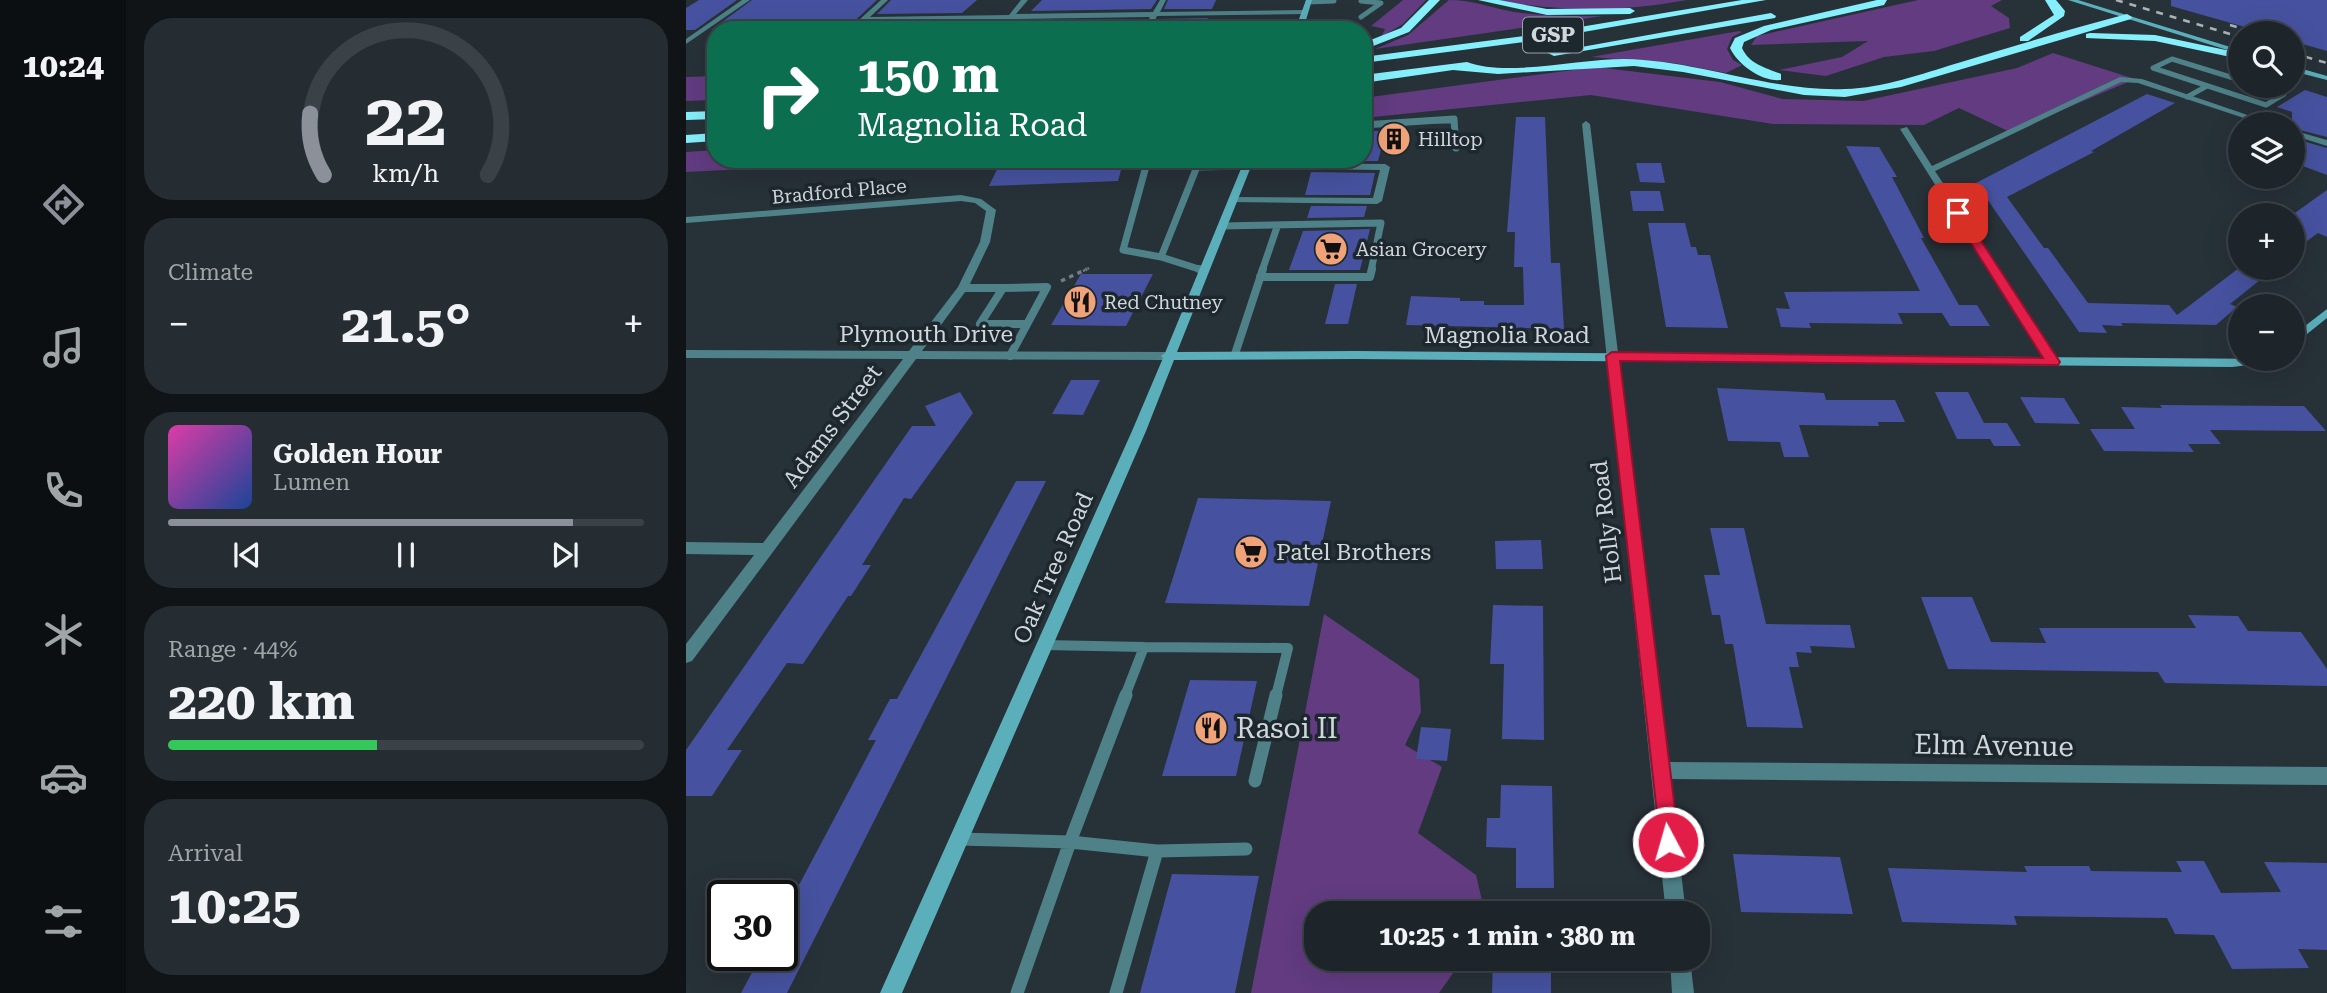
<!DOCTYPE html>
<meta charset="utf-8">
<style>
:root{--surface:#1d252a;--page:#252d32;--text:#f1f3f6;--muted:#a0a5a8;--line:#3b4247;--accent:#8c9099}
body{margin:0;font-family:"Roboto Serif",serif;background:var(--page);color:var(--text);height:100vh;display:flex;flex-direction:column;font-size:26px;white-space:nowrap}
*{box-sizing:border-box;margin:0}
p{font-size:23px;color:var(--muted)}
.icon{flex:none;width:38px;height:38px;fill:none;stroke:currentColor;stroke-width:2;stroke-linecap:round;stroke-linejoin:round}
.map{position:relative;flex:1;overflow:hidden}
.sheet{display:flex;flex-direction:column;gap:18px;padding:18px;background:#101417;width:560px}
.sheet>*{flex:none}
.top-card{position:absolute;left:21px;top:21px;width:665px;height:147px;border-radius:28px;box-shadow:0 7px 28px #0002,0 0 0 2px var(--line);background:#0b6e4f;color:#fff;overflow:hidden}
.fabs{position:absolute;left:1542px;top:21px;display:grid;gap:14px}
.fabs a{display:grid;place-items:center;width:77px;height:77px;border-radius:50%;background:var(--surface);box-shadow:0 7px 28px #0002,0 0 0 2px var(--line);font-size:35px}
.speed{position:absolute;left:21px;top:880px;display:flex;gap:14px;font-size:35px;font-weight:700;text-align:center}
.speed>*{display:grid;place-content:center;width:91px;height:91px;border-radius:50%;background:var(--surface);box-shadow:0 7px 28px #0002,0 0 0 2px var(--line);line-height:1}
.speed .limit{border:4px solid #111;border-radius:10px;background:#fff;color:#111}
.pin{position:absolute;display:grid;place-items:center;width:60px;height:60px;color:#fff;margin:-30px;border-radius:14px;box-shadow:0 4px 10px #0006}
.me{position:absolute;width:77px;margin:-38px;rotate:354deg;stroke-linejoin:round;filter:drop-shadow(0 0 5px #0008)}
.turn{display:flex;align-items:center;gap:24px;height:147px;padding:0 35px;font-size:32px}
.turn .icon{width:91px;height:91px;stroke-width:2.5}
.turn b{display:block;font-size:49px;line-height:60px}
.big{font-size:52px;font-weight:700;line-height:1.1}
.sheet .tile{flex:1;display:flex;flex-direction:column;justify-content:center;gap:10px;min-width:0;padding:0 24px;border-radius:28px;background:var(--page)}
.sheet .dial{align-items:center;gap:0}
.dial svg{height:182px;overflow:visible;fill:none;stroke:var(--line);stroke-width:7;stroke-linecap:round;text-anchor:middle}
.dial text{fill:var(--text);stroke:none}
.song{display:flex;align-items:center;gap:21px}
.cover{width:84px;height:84px;border-radius:10px;background:linear-gradient(135deg,hsl(320 70% 55%),hsl(220 70% 35%))}
.played{height:7px;border-radius:4px;background:linear-gradient(90deg,var(--accent) 85%,var(--line) 85%)}
.keys{display:flex;justify-content:space-around;direction:ltr}
.heat{display:flex;justify-content:space-between;align-items:center;font-size:38px;direction:ltr}
.charge{height:10px;border-radius:5px;background:linear-gradient(90deg,#34c759 44%,var(--line) 0)}
.trip{position:absolute;left:618px;top:901px;width:406px;height:70px;border-radius:28px;background:var(--surface);box-shadow:0 7px 28px #0002,0 0 0 2px var(--line);font-weight:700;line-height:70px;text-align:center}
main{display:flex;flex:1;min-height:0}
.menu{display:flex;flex-direction:column;width:126px;justify-content:space-around;align-items:center;background:#0c0f11;color:var(--muted)}
.menu .icon{width:49px;height:49px}
.menu .active{color:var(--accent)}
.menu b{font-size:32px;color:var(--text)}
.map>svg:first-child{display:block}
.green{fill:#623b81}
.building{fill:#46529f}
.lines{fill:none;stroke-linecap:round;stroke-linejoin:round}
.path-far1{stroke:#747c82;stroke-width:2.5;stroke-dasharray:2.5 2.5;stroke-linecap:butt}
.path{stroke:#747c82;stroke-width:3.5;stroke-dasharray:4.5 4.5;stroke-linecap:butt}
.lane-far4{stroke:#4e8188;stroke-width:5}
.lane-far3{stroke:#4e8188;stroke-width:7}
.lane-far2{stroke:#4e8188;stroke-width:8}
.lane-far1{stroke:#4e8188;stroke-width:10}
.lane{stroke:#4e8188;stroke-width:13}
.street{fill:#4e8188;fill-rule:evenodd}
.secondary{fill:#5aafba;fill-rule:evenodd}
.highway{fill:#86effc;fill-rule:evenodd}
.rail{stroke:#abb2b7;stroke-width:2.5;stroke-dasharray:7 7;stroke-linecap:butt}
.route{fill:#e11d48;stroke:#92132f;stroke-width:2}
.labels{text-anchor:middle;stroke-width:7;stroke-linejoin:round;paint-order:stroke}
.far-poi-label{font-size:19px;fill:#d0d6db;stroke:#1d272e;text-anchor:start}
.far-street-label{font-size:19px;fill:#d0d6db;stroke:#1d272e}
.shield{fill:#1d272e;stroke:#9aa2a7;stroke-width:2}
.shield-label{font-size:21px;font-weight:bold;fill:#d0d6db}
.street-label{font-size:23px;fill:#d0d6db;stroke:#1d272e}
.poi-label{font-size:23px;fill:#d0d6db;stroke:#1d272e;text-anchor:start}
.near-poi-label{font-size:28px;fill:#d0d6db;stroke:#1d272e;text-anchor:start}
.near-street-label{font-size:28px;fill:#d0d6db;stroke:#1d272e}
</style>
<main>
<nav class="menu">
<b>10:24</b>
<svg class="icon active" aria-label="directions" viewBox="0 0 24 24"><path d="M12 3l9 9-9 9-9-9zM9 14v-3h6M13 9l2 2-2 2"/></svg>
<svg class="icon" aria-label="music" viewBox="0 0 24 24"><path d="M9 18V5l10-2v13"/><circle cx="6" cy="18" r="3"/><circle cx="16" cy="16" r="3"/></svg>
<svg class="icon" aria-label="phone" viewBox="0 0 24 24"><path d="M5 4h4l2 5-3 2q2 4 5 5l2-3 5 2v4C11 20 4 13 5 4z"/></svg>
<svg class="icon" aria-label="climate" viewBox="0 0 24 24"><path d="M12 3v18M4 7l16 10M4 17L20 7"/></svg>
<svg class="icon" aria-label="car" viewBox="0 0 24 24"><path d="M5 17H2v-5l4-1 3-4h7l3 4 3 1v5h-3M9 17h6M6 11h13"/><circle cx="7" cy="17" r="2"/><circle cx="17" cy="17" r="2"/></svg>
<svg class="icon" aria-label="filters" viewBox="0 0 24 24"><path d="M4 7h16M4 17h16"/><circle cx="9" cy="7" r="2"/><circle cx="15" cy="17" r="2"/></svg>
</nav>
<section class="sheet">
<div class="tile dial"><svg viewBox="0 0 100 80">
<path d="M14 69A42 42 0 1 1 86 69"/>
<path d="M14 69A42 42 0 0 1 8 42" stroke="#8c9099"/>
<text x="50" y="56" font-size="32" font-weight="700">22</text>
<text x="50" y="72" font-size="11">km/h</text>
</svg></div>
<div class="tile"><p>Climate</p>
<div class="heat"><a>−</a><b class="big">21.5°</b><a>+</a></div>
</div>
<div class="tile">
<div class="song"><i class="cover"></i><div><b>Golden Hour</b><p>Lumen</p></div></div>
<div class="played"></div>
<div class="keys"><svg class="icon" aria-label="previous" viewBox="0 0 24 24"><path d="M18 5L8 12l10 7zM5 5v14"/></svg><svg class="icon" aria-label="pause" viewBox="0 0 24 24"><path d="M8 5v14M16 5v14"/></svg><svg class="icon" aria-label="next" viewBox="0 0 24 24"><path d="M6 5l10 7-10 7zM19 5v14"/></svg></div>
</div>
<div class="tile"><p>Range · 44%</p><b class="big">220 km</b><div class="charge"></div></div>
<div class="tile"><p>Arrival</p><b class="big">10:25</b></div>
</section>
<div class="map">
<svg width="1641" height="993" viewBox="0 0 1641 993">
<rect width="100%" height="100%" fill="#273138"/>
<path class="green" d="M717 0H740L717 24 695 37 699 29 685 26Z
M763 0C787 0 806 8 828 12 858 16 888 16 917 16L689 49 722 35Z
M809 0H1001C937 12 874 12 809 0Z
M1232 0H1316L1305 6 1323 18 1324 28 1248 51 1198 57 1140 76 1093 70 1156 57 1182 41 1065 45 1071 36Z
M1053 31 1056 32 1046 37 1041 49 1047 60 1056 65 1040 73 988 63 905 57Z
M1367 53 1449 79 1324 132 1273 108 1238 125 1087 124 905 95 677 118V98L910 67 1034 82 1097 99 1177 101 1331 68Z
M30 76V100L0 101V77Z
M30 150V159H252L0 172V152Z
M638 614 733 679 735 712 719 745 756 767 732 833 790 875 799 913 630 914V959H777L753 993H565Z"/>
<path class="building" d="M13 0H51L9 30H0V8Z
M66 0H191L159 30H25Z
M205 0H291L276 13 191 14Z
M356 0H471L465 9 345 11Z
M482 0H530L526 9H478Z
M1485 0H1641V51L1606 41V33H1580L1485 6Z
M522 18 516 30H467L473 19Z
M460 20 455 30H329L336 21Z
M266 22 258 30H174L180 24Z
M1619 90 1641 97V137L1606 128V112L1591 107Z
M1461 94 1489 103 1405 151 1408 152 1321 197 1358 248H1362L1402 303 1483 305 1491 315 1553 268H1589L1544 304 1551 307 1530 325 1435 323 1437 326 1416 325 1421 333 1393 332 1290 183Z
M830 117H859L865 263H874L878 329 720 325 725 296 774 298V301H798V305H838L837 267H828L829 232H821Z
M677 131H700L692 161H677Z
M1606 138 1641 148V175L1606 162Z
M1160 146 1193 147 1211 177H1206L1238 238H1235L1273 305H1291L1304 326H1264L1256 313H1212L1217 324 1123 323 1125 328 1095 327 1090 308 1104 309 1098 292 1234 291Z
M316 159H438L432 181 303 186Z
M950 163H975L979 183 954 182Z
M625 172 689 173 684 195H619Z
M1641 190V237L1632 233 1606 252V225L1613 219 1606 215Z
M944 191H974L978 211H947Z
M625 206H681L678 217 621 218Z
M962 223H999L1005 247H1010L1012 255H1024L1042 328 980 327Z
M684 229 674 270H603L617 231Z
M395 274H467L440 326 365 325Z
M649 284H671L662 324H639Z
M385 380H414L397 415 366 414Z
M1031 388 1138 393 1140 400H1209L1219 422H1192L1193 426 1113 425 1123 457H1098L1094 442 1042 441Z
M274 392 287 413 225 499 218 498 176 565H185L165 596H162L117 664 101 663 41 750H56L26 796H0V750L226 426H250L239 406Z
M1249 392H1282L1298 423H1321L1335 446H1308L1304 439H1271Z
M1334 397 1378 398 1394 424 1349 423Z
M1474 405 1618 406 1640 431 1524 430 1535 444H1502L1508 452 1418 451 1404 429H1449L1435 407 1476 408Z
M330 481H360L101 993H55L75 956H96V917L190 740H182L204 699H211Z
M512 498 645 501 623 606 479 603Z
M1024 528H1058L1080 624 1164 625 1169 648 1124 646 1126 653 1110 652 1113 667H1103L1117 728 1061 727 1047 644H1039L1034 615H1026L1018 575H1034Z
M855 540 857 569H810L809 541Z
M1235 597H1286L1305 642 1360 643 1353 628H1510L1502 615 1552 616 1562 631 1615 632 1641 669V686L1479 683 1472 672 1262 669Z
M807 605 857 606 858 740 816 739 818 664H804Z
M504 680 571 681 550 776H476Z
M735 727 765 729 761 761 730 759Z
M815 785 866 786 868 888H830V848L800 847 801 818H814Z
M1047 854 1154 857 1167 914 1055 912Z
M1490 861H1518L1535 893 1595 892 1578 862 1641 863V950L1612 949 1623 968 1546 969 1528 935 1489 934 1481 918 1328 916 1331 925 1216 922 1202 868 1341 872 1338 866H1403L1405 871 1496 872Z
M486 874 573 876 549 993H454Z
M807 959H865V993H806Z"/>
<g class="lines">
<path class="path-far1" d="M397 271 403 268"/>
<path class="path" d="M375 281 401 269"/>
<path class="lane-far4" d="M675 1 695 3 675 17
M622 2 648 1
M1554 80 1486 59 1467 68 1580 105 1598 94 1572 86
M1501 97 1521 86
M744 121H768"/>
<path class="lane-far3" d="M677 125 768 119 770 148
M462 159 437 250 475 257 516 270
M512 167 561 166
M536 226 695 223 685 271
M475 257 514 159
M576 271 591 227"/>
<path class="lane-far2" d="M513 269 516 270
M574 277H684L686 269
M277 288H317
M549 354 577 269
M324 356 361 287 317 288 294 324H340"/>
<path class="lane-far1" d="M358 645 458 647 439 696
M458 647 602 648 590 696"/>
<path class="lane" d="M569 781 590 695
M272 839 384 842 331 993
M471 851 560 849
M430 993 471 851 384 842 440 695"/>
<path class="street" d="M56 0H64L0 44V39Z
M195 0H202L184 17 323 15 335 0H342L330 14 467 12 474 0H480L474 12 619 10 622 12 619 14 471 16 464 30H457L464 17 327 19 317 30H310L319 19 179 21 170 30H162Z
M1434 77 1456 79 1588 124H1576L1452 83 1435 82 1249 171 1373 362 1367 366 1361 362 1214 129 1221 127 1246 166Z
M900 121 904 124 982 762 1641 767V785L984 779 1000 914H980L896 124Z
M1606 130 1641 140V146L1606 135Z
M561 163 699 164 704 167 696 201 691 204 544 202 542 200 547 197 687 198 694 170 558 168V164Z
M275 195 295 199 310 210 304 242 282 288 236 351 481 352 487 356 481 360 230 359 6 661 0 663V644L68 555 0 554V542L77 543 217 359 0 358V350L223 351 272 287 294 242 300 211 289 203 275 201 0 223V217Z
M984 959H1004L1008 993H986Z"/>
<path class="secondary" d="M620 0H626L617 30H609Z
M1382 0H1392L1554 50V54Z
M1606 66 1641 76V80L1606 71Z
M559 159H568L491 352 670 351 1586 359 1580 363 1546 367 670 359 488 360 460 431 216 993H194L446 431 477 358 475 356 479 353Z
M1641 309V318L1606 346V336Z"/>
<path class="highway" d="M743 0H754L723 32 677 50V43L715 28Z
M792 0H813L861 9 944 8 949 11 944 14 861 15Z
M1056 0H1080L846 41 677 63V57L846 35Z
M1191 0H1201L1198 5 1085 30 1058 42 1056 48C1063 64 1080 68 1095 74V80C1076 82 1052 65 1044 48L1049 38 1078 26Z
M1359 0H1370L1379 11 1378 16 1342 41H1334V37L1368 15Z
M1085 13 1090 16 1089 18 868 56 862 53Z
M1441 14 1446 17 1445 19 1215 87 1159 97 1118 95 997 72 948 66 812 74 767 70 677 83V75L781 62C820 77 892 59 938 59 1012 60 1084 92 1159 89 1198 88 1235 74 1272 63 1328 46 1384 29 1441 14Z
M1404 33 1469 35 1554 53V59L1469 41 1400 38V34Z
M30 111V119L0 120V112Z
M30 133V141L0 143V135Z"/>
<path class="rail" d="M1430 0 1554 37
M1544 25 1571 33
M1606 53 1641 63"/>
</g>
<path class="route" d="M1268 210 1277 213 1374 362 1372 365 934 361 993 842 990 849 982 852 975 849 920 356 926 352 1357 358 1266 213Z"/>
<defs>
<symbol id="building-disc" viewBox="-11 -11 22 22"><circle r="9.5" fill="#f0a279" stroke="#1d272e"/><path d="M-4-6H4V6H1V3H-1V6H-4ZM-2.5-4.3h1.7v1.8h-1.7ZM.8-4.3h1.7v1.8H.8ZM-2.5-1h1.7V.8h-1.7ZM.8-1h1.7V.8H.8Z" fill="#111"/></symbol>
<symbol id="supermarket-disc" viewBox="-11 -11 22 22"><circle r="9.5" fill="#f0a279" stroke="#1d272e"/><path d="M-6-5.5h2.5l.6 2H6L4.5 2H-2.5L-4.4-4H-6ZM-1.5 3.2a1.3 1.3 0 1 0 .1 0ZM3 3.2a1.3 1.3 0 1 0 .1 0Z" fill="#111"/></symbol>
<symbol id="restaurant-disc" viewBox="-11 -11 22 22"><circle r="9.5" fill="#f0a279" stroke="#1d272e"/><path d="M-5-6h1v4h1v-4h1v4h1v-4h1v5L-1.5 .5V6h-2V.5L-5-1ZM5-6V6H3V1.5H1.5Q1.5-4 5-6Z" fill="#111"/></symbol>
</defs>
<g fill-rule="evenodd">
<use href="#building-disc" x="689" y="120" width="38" height="38"/>
<use href="#supermarket-disc" x="626" y="230" width="38" height="38"/>
<use href="#restaurant-disc" x="375" y="283" width="38" height="38"/>
<use href="#supermarket-disc" x="546" y="533" width="38" height="38"/>
<use href="#restaurant-disc" x="506" y="709" width="38" height="38"/>
</g>
<g class="labels">
<g class="far-poi-label">
<text x="732" y="146">Hilltop</text>
<text x="670" y="256">Asian Grocery</text>
<text x="418" y="309">Red Chutney</text>
</g>
<g class="far-street-label">
<text transform="translate(153 191) rotate(-5)" y="7">Bradford Place</text>
</g>
<rect class="shield" x="837" y="17.5" width="60" height="35" rx="5"/>
<g class="shield-label">
<text x="867" y="42">GSP</text>
</g>
<g class="street-label">
<text x="240" y="342">Plymouth Drive</text>
<text x="821" y="343">Magnolia Road</text>
<text transform="translate(146 426) rotate(-53)" y="8">Adams Street</text>
<text transform="translate(920 522) rotate(-97)" y="8">Holly Road</text>
<text transform="translate(367 568) rotate(-66)" y="8">Oak Tree Road</text>
</g>
<g class="poi-label">
<text x="590" y="560">Patel Brothers</text>
</g>
<g class="near-poi-label">
<text x="550" y="738">Rasoi II</text>
</g>
<g class="near-street-label">
<text transform="translate(1308 745) rotate(1)" y="10">Elm Avenue</text>
</g>
</g>
</svg>
<div class="fabs">
<a><svg class="icon" aria-label="search" viewBox="0 0 24 24"><circle cx="10" cy="10" r="6"/><path d="M15 15l6 6"/></svg></a>
<a><svg class="icon" aria-label="layers" viewBox="0 0 24 24"><path d="M12 4l9 5-9 5-9-5zM3 14l9 5 9-5"/></svg></a>
<a>+</a>
<a>−</a>
</div>
<div class="speed"><div class="limit">30</div></div>
<div class="pin" style="left:1272px;top:213px;background:#d93025"><svg class="icon" aria-label="arrive" viewBox="0 0 24 24"><path d="M6 21V4h12l-3 4 3 4H6"/></svg></div>
<svg class="me" style="left:982px;top:842px" viewBox="-20 -20 40 40"><circle r="17" fill="#e11d48" stroke="#fff" stroke-width="3"/><path d="M0-11L8 9 0 5-8 9z" fill="#fff"/></svg>
<div class="trip">10:25 · 1 min · 380 m</div>
<div class="top-card">
<div class="turn"><svg class="icon" aria-label="right" viewBox="0 0 24 24"><path d="M7 20v-9h11M14 6l5 5-5 5"/></svg><div><b>150 m</b>Magnolia Road</div></div>
</div>
</div>
</main>
